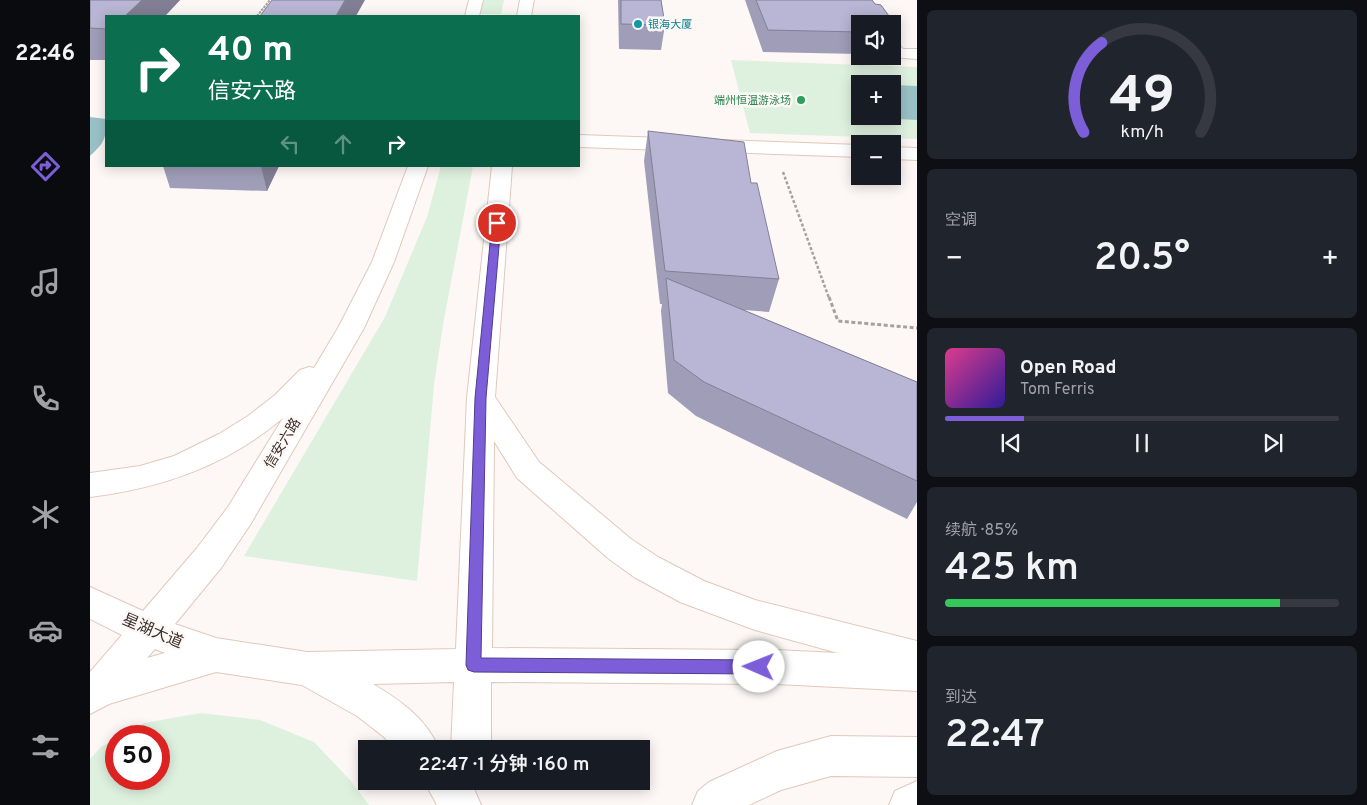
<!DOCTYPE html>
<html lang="zh">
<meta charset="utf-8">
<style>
:root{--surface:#171b24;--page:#20242c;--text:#f1f3f6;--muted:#9ea1a6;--line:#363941;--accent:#7d5ed9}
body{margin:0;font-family:Overpass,"Noto Sans SC",sans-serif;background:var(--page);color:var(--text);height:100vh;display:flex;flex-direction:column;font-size:19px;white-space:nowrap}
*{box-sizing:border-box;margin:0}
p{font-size:16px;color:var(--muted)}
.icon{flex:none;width:28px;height:28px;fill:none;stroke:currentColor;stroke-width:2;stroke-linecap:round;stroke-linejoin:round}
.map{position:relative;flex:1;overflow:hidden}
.side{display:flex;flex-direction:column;gap:10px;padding:10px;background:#0d0f14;width:450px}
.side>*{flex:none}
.top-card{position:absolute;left:15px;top:15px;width:475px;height:152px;border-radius:0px;box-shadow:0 2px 12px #0003;background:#0b6e4f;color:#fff;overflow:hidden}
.tools{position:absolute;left:761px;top:15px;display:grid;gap:10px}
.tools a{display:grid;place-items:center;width:50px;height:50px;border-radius:0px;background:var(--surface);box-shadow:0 2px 12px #0003;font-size:25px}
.speed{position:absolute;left:15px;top:725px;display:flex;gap:10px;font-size:25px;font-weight:700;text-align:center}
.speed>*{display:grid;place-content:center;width:65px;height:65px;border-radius:50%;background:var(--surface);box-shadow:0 2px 12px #0003;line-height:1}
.speed .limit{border:8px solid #d22;background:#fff;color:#111}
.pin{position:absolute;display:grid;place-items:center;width:42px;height:42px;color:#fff;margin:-21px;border:2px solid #fff;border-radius:50%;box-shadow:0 1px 5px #0007}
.me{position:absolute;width:55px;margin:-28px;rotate:271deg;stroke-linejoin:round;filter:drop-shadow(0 0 4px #0008)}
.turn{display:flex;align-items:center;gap:18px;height:105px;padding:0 20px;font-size:22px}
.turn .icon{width:65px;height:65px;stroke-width:2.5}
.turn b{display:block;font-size:35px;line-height:42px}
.lanes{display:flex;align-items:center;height:48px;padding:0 20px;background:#0003;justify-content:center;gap:25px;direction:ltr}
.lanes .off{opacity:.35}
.big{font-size:38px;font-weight:600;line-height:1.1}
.side .card{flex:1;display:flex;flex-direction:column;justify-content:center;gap:8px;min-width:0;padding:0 18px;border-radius:8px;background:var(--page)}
.side .dial{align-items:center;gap:0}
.dial svg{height:130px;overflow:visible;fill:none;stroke:var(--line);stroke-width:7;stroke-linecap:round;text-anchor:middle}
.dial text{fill:var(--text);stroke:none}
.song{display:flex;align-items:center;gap:15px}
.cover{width:60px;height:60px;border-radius:8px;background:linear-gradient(135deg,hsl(330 70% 55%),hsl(250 70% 35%))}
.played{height:5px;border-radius:2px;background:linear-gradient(90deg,var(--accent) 20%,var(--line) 20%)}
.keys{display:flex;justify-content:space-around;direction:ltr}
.heat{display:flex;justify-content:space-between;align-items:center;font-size:28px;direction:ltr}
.charge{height:8px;border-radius:4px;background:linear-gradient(90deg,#34c759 85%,var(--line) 0)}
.trip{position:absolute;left:268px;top:740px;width:292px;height:50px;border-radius:0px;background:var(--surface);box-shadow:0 2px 12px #0003;font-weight:600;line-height:50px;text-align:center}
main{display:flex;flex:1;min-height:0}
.menu{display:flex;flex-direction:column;width:90px;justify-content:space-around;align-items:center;background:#090b0e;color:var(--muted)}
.menu .icon{width:35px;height:35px}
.menu .on{color:var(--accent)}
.menu b{font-size:22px;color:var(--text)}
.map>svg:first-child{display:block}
.green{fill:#def1df;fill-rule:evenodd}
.water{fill:#99c2c7}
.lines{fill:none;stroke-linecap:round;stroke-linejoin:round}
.minor-casing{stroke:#e1c8bb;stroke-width:2}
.major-casing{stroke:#e1c8bb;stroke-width:2}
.path-far2{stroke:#a7a09c;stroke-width:2;stroke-dasharray:2.5 1;stroke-linecap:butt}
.path-far1{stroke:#a7a09c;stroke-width:2.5;stroke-dasharray:3 2;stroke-linecap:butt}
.path{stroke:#a7a09c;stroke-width:3;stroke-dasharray:4 2.5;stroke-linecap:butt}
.minor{fill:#fff;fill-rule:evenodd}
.major{fill:#fff;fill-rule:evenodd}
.wall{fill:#9f9db7}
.shaded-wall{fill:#827f95}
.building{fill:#b9b6d5;stroke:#827f95}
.route{fill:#7d5ed9;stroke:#513d8d}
.culture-dot{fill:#0f9aa8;stroke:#fdf8f5;stroke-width:2}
.leisure-dot{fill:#2e9e5b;stroke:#fdf8f5;stroke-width:2}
.labels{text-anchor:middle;stroke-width:5;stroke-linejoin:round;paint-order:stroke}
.far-culture-label{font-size:11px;fill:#0d838f;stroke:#fdf8f5;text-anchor:start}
.far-leisure-label{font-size:11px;fill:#27864d;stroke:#fdf8f5;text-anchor:end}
.street-label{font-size:14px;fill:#392f2a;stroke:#fdf8f5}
.near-street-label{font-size:16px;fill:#392f2a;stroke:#fdf8f5}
</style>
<main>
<nav class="menu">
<b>22:46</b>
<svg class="icon on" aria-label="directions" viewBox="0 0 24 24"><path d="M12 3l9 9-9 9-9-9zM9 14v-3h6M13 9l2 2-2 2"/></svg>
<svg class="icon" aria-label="music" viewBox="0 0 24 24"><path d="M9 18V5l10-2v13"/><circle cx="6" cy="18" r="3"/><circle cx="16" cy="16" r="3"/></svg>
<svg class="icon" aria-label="phone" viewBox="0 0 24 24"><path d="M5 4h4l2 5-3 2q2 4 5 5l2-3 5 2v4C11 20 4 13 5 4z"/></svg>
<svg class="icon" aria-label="climate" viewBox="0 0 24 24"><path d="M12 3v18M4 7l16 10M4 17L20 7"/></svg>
<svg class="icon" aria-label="car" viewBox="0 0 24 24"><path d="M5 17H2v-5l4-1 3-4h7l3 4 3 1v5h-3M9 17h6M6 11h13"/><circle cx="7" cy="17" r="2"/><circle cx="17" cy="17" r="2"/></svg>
<svg class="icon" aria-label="filters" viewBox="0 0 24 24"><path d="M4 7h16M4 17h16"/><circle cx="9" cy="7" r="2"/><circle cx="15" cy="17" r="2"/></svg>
</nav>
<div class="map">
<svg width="827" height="805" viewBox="0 0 827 805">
<rect width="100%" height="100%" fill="#fdf8f5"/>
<path class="green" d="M392 0H414L411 14H388Z
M641 60 827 67V139L660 133ZM770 84H802V116H770Z
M351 166H383L353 325 344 385 327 581 154 556 295 317 337 217Z
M111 713 170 720 224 742 261 781 279 805H0V759L11 747 26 739V779H69V736H30L54 723Z"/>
<path class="water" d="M803 85 827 86V120L789 118 788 116H802Z
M0 117 16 119C16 139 15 142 0 156Z"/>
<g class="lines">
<defs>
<path id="minor" d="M802 40 807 42 813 49H827V59L802 57Z
M489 135 770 145V157L489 147Z
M802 147 827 148V160L802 159Z"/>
<path id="major" d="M379 0H393L389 16H375Z
M430 0H444L441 16H427Z
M318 166H338L304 262 274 328 160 525 131 568 85 624 126 638 217 652 366 649 377 398 402 166H422L405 397 449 462 541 539 568 557 614 581 665 600 827 641V691L686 684 401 682V749H361L364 682 283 684C310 700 337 719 349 749H305L294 737 267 716 212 685 126 672 19 704 0 714V672L32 635 0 619V587L53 611 107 548 138 507 193 418C136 466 72 488 0 497V473L50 466 84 456 129 434 158 416 185 395 210 370 219 367 224 368 248 328 282 262ZM404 441 427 478 519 559 544 577 590 602 665 630 748 653 686 650 402 648ZM65 649 75 653 57 658Z
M741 736 827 737V777L741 776 691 790 659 805H602L608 791 619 782 687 751Z
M334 781H379L385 791 391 805H347Z
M827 781V805H799L805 791Z"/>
</defs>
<use href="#minor" class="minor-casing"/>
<use href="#major" class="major-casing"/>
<path class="path-far2" d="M167 16 180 0"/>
<path class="path-far1" d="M693 172 739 298"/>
<path class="path" d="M739 297 748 321 827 328"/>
<use href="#minor" class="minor"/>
<use href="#major" class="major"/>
</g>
<path class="wall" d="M0 0H90L75 16H16V60H0Z
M528 0H571L575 25 571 50 529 49Z
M655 0H782L785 4 791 5 807 27V33L802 48V24H770V54L673 52Z
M558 131 661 183 689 279 679 312 654 310 827 382V502L817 519 606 416 578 393 571 311 572 304H570L554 161Z
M73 166H189L177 191 80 188Z"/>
<path class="shaded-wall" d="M52 0H90L75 16H35Z
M255 0H275L266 16H246Z
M171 166H189L177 191Z"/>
<path class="building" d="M0 0H52L35 16H16V29L0 28Z
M182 0H255L246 16H170Z
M531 0H571L575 25 531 24Z
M666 0H782L785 4 791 5 807 27V33H802V24H770V32L678 30Z
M558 131 654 142 661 183H667L689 279 575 271Z
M576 278 827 382V481L614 382 584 360Z"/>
<path class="route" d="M407 220 411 223 396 398 391 658 669 660 674 662 676 667 674 672 669 674 384 672 378 670 376 665 385 398 402 223Z"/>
<circle class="culture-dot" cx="548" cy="24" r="5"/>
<circle class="leisure-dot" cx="711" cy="100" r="5"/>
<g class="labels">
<g class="far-culture-label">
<text x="558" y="28">银海大厦</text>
</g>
<g class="far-leisure-label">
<text x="701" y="104">端州恒温游泳场</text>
</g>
<g class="street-label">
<text transform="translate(192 443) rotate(-59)" y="5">信安六路</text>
</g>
<g class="near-street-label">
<text transform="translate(63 630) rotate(23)" y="6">星湖大道</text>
</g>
</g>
</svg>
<div class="tools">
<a><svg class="icon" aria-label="sound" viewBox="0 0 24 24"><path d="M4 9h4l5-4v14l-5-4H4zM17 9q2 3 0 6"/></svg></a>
<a>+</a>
<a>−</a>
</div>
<div class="speed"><div class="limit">50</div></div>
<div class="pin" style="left:407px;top:223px;background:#d93025"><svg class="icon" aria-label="arrive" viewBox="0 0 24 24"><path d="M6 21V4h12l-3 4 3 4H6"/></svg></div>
<svg class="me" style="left:669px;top:667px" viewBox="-20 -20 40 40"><circle r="19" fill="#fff"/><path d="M0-13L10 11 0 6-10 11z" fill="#7d5ed9"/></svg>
<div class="trip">22:47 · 1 分钟 · 160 m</div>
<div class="top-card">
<div class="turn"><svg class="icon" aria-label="right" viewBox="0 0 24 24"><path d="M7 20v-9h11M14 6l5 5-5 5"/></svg><div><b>40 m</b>信安六路</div></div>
<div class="lanes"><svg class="icon off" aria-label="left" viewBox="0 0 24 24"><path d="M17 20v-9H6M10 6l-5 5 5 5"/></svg><svg class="icon off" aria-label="ahead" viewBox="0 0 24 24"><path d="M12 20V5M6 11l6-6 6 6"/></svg><svg class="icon" aria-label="right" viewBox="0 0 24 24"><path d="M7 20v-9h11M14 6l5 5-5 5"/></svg></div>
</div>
</div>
<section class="side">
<div class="card dial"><svg viewBox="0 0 100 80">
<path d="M14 69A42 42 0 1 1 86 69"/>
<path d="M14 69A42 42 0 0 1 25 14" stroke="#7d5ed9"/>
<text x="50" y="56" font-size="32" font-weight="700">49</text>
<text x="50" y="72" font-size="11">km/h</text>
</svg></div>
<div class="card"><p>空调</p>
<div class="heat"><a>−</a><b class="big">20.5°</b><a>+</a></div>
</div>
<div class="card">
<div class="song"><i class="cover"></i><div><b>Open Road</b><p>Tom Ferris</p></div></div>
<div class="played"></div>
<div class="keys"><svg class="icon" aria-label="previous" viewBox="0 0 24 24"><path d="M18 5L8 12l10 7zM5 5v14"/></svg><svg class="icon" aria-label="pause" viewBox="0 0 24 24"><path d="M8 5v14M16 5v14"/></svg><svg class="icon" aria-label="next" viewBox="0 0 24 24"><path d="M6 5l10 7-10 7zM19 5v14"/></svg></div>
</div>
<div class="card"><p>续航 · 85%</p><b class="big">425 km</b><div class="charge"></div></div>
<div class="card"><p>到达</p><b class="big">22:47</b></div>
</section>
</main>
